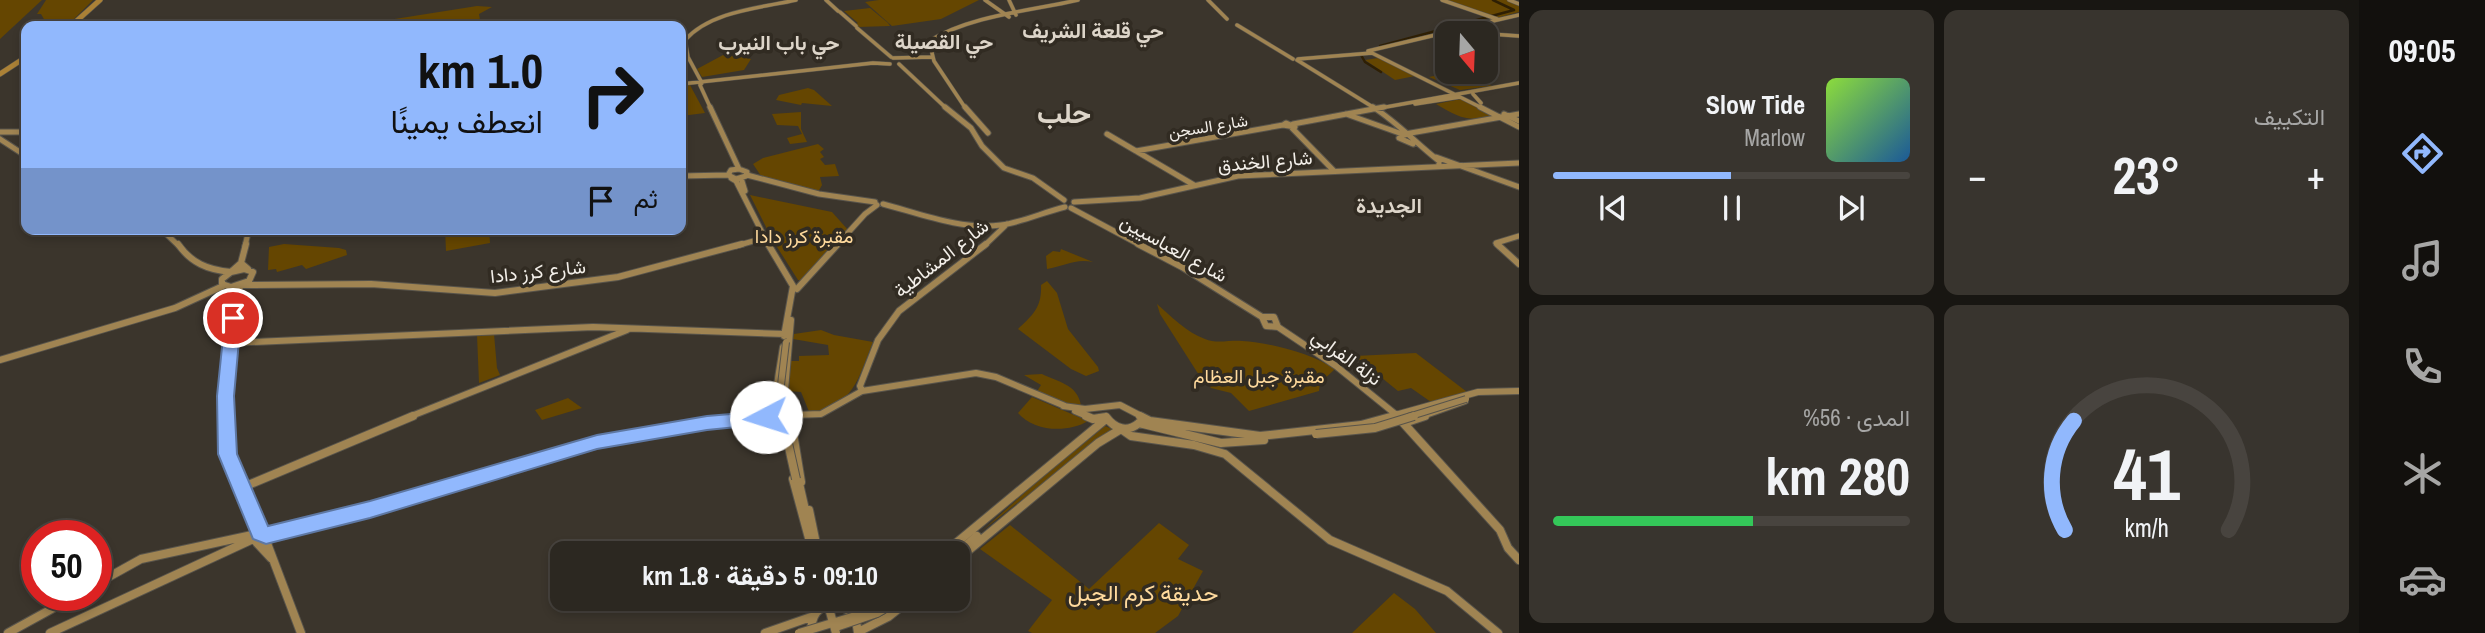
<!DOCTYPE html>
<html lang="ar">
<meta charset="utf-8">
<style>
:root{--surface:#2c2821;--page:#38342e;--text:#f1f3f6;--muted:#a6a6a5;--line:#48443f;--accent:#91b8fd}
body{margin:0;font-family:"Archivo Narrow",Vazirmatn,sans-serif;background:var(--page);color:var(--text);direction:rtl;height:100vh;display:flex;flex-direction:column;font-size:26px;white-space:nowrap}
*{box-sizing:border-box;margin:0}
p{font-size:23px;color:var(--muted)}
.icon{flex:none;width:38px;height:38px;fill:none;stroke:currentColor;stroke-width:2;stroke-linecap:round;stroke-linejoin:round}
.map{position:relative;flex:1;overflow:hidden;direction:ltr}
.side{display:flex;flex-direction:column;gap:10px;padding:10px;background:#181612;width:840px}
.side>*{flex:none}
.top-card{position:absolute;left:21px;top:21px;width:665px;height:214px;border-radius:14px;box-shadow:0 4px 10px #0003,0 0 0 2px var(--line);direction:rtl;background:#91b8fd;color:#111;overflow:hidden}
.needle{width:46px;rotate:161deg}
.buttons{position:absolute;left:1435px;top:21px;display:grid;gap:14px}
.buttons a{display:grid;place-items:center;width:63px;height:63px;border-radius:14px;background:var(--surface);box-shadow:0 4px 10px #0003,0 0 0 2px var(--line);font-size:35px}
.speed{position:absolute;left:21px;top:520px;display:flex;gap:14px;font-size:35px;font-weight:700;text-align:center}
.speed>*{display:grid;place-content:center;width:91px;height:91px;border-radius:50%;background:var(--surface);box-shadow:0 4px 10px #0003,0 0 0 2px var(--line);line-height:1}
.speed .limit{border:10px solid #d22;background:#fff;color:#111}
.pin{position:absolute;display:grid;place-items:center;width:60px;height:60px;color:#fff;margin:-30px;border:4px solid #fff;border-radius:50%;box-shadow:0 2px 7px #0007}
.me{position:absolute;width:77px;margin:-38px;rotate:265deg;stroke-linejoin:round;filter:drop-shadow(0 0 5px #0008)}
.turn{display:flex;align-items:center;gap:24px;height:147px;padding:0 28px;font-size:32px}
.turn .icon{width:91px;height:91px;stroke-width:2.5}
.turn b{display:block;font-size:49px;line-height:60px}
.then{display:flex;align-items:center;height:66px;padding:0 28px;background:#0003;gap:14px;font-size:26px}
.big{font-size:52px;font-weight:700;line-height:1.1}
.side .tile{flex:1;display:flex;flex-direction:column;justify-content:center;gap:10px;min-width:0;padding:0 24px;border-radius:14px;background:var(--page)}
.side .dial{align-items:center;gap:0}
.dial svg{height:182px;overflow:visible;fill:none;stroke:var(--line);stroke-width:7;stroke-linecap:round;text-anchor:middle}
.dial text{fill:var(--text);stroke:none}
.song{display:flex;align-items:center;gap:21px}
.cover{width:84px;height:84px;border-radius:10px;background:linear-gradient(135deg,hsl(90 70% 55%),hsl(210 70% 35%))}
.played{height:7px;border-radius:4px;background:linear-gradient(90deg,var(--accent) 50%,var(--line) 50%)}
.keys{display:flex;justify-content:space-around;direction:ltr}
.heat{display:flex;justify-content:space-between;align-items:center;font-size:38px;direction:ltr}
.charge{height:10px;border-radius:5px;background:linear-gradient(90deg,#34c759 56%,var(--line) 0)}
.side .tiles{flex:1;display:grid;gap:10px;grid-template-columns:repeat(2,1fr)}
.trip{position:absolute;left:550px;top:541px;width:420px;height:70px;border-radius:14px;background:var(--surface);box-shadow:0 4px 10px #0003,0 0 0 2px var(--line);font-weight:700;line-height:70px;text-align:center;direction:rtl}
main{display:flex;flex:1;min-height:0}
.tabs{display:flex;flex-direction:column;width:126px;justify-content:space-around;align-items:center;background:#12100d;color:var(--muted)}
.tabs .icon{width:49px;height:49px}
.tabs .on{color:var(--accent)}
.tabs b{font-size:32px;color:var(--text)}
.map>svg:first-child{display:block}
.green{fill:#654601}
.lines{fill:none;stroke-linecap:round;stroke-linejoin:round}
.river{stroke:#2e1f04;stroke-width:2.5}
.major-far3-casing{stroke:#58544b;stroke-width:4.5}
.major-far2-casing{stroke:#58544b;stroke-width:7}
.major-far1-casing{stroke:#58544b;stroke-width:8}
.major-casing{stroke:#58544b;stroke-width:10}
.highway-casing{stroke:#58544b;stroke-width:6}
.major-far3{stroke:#a08452;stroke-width:3.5}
.major-far2{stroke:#a08452;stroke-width:5}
.major-far1{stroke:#a08452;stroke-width:6}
.major{stroke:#a08452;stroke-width:8}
.highway{stroke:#ab8136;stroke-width:5}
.major-bridge-far1-casing{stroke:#58544b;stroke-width:8;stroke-linecap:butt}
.major-bridge-casing{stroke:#58544b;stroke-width:10;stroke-linecap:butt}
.major-bridge-far1{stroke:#a08452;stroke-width:6}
.major-bridge{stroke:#a08452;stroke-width:8}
.route{fill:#91b8fd;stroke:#5e78a4;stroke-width:2}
.labels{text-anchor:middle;stroke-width:7;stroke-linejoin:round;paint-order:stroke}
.far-street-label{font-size:16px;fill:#f3efe9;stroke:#312b22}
.street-label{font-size:19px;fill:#f3efe9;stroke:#312b22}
.park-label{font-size:19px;fill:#ffda9d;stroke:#312b22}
.far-district-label{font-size:21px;font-weight:bold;fill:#ddd5c9;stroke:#312b22}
.neighbourhood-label{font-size:21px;font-weight:bold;fill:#ddd5c9;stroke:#312b22}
.near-park-label{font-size:23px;fill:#ffda9d;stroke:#312b22}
.far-town-label{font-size:28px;font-weight:bold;fill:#ddd5c9;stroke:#312b22}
</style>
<main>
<nav class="tabs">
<b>09:05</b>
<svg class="icon on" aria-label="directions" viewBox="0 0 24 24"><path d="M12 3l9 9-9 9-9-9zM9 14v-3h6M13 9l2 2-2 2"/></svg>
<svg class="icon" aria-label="music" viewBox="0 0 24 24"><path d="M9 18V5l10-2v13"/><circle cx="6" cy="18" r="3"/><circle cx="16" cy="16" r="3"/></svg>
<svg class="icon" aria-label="phone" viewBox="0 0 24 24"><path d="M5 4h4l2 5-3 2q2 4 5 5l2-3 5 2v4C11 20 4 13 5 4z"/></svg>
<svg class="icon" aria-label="climate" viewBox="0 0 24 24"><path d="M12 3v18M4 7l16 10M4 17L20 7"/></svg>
<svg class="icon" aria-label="car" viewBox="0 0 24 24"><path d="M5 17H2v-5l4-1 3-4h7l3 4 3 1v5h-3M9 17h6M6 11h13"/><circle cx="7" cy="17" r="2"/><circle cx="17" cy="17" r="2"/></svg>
</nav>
<section class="side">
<div class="tiles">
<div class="tile"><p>التكييف</p>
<div class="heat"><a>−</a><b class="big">23°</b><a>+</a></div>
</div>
<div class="tile">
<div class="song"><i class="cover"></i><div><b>Slow Tide</b><p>Marlow</p></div></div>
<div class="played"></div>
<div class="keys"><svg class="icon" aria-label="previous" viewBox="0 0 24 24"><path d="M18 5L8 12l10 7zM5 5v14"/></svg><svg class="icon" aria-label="pause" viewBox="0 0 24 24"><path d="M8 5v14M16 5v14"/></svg><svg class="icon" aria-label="next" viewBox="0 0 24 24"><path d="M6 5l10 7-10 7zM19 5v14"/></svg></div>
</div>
<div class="tile dial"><svg viewBox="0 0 100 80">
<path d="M14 69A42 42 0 1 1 86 69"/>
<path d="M14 69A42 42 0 0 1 18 21" stroke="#91b8fd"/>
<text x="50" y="56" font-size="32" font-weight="700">41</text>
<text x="50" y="72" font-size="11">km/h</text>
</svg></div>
<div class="tile"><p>المدى · 56%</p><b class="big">280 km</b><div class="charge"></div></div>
</div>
</section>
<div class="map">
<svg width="1519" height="633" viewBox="0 0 1519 633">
<rect width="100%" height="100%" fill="#3b352c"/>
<path class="green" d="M0 0H42L0 39Z
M46 0H93L74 19 45 21 41 14H37Z
M879 0H979L941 19 892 26 865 2Z
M1444 0H1507L1519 5V12L1497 18Z
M477 6 492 7 479 14 480 20 510 19 512 22 505 26H367L363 24Z
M870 8 888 23 890 26 858 27 855 24 858 23 844 11Z
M725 54 751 59 744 70 702 77 697 69Z
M1378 58 1415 76 1395 80 1365 60Z
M1462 72 1492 86 1460 90 1429 77 1439 75 1448 79 1453 78 1446 74Z
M690 85 705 113 681 116V86Z
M808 88 814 90 832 106 802 103 801 105 776 100 779 95Z
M1461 99 1495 116C1467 122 1460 118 1436 104Z
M801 112V129L807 142 790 144 787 138 802 134 798 126 777 125 772 114Z
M818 144 824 149 820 152 824 157 820 159 825 165 835 164 839 176 820 177 822 185 818 192 763 179 753 164 763 158Z
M750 195 832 212 849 231 803 281 798 280 772 239Z
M445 229H489L490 243 446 251Z
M284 244 339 248 346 250 347 255 306 269 302 265 277 272 276 269 268 270 269 247Z
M1061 249 1093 262C1076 258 1064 266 1047 269L1046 256 1053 251 1060 252Z
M1047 281 1057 293 1068 329 1098 367 1099 371 1086 376 1071 369 1018 329C1033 315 1042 307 1041 285Z
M1157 304C1172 317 1186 332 1205 339 1216 344 1230 340 1242 341 1272 343 1310 353 1335 369L1320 383 1319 391 1249 411 1231 393 1211 388 1197 372 1160 314Z
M821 330 834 335 873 342C858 379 854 405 810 414L801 392 788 391 791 361H799V356L829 355 828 345 793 339 794 334Z
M494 334 497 368 500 375 479 383 477 335Z
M1416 353 1467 392 1431 402 1411 388 1398 391 1355 356Z
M1042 374C1058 382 1077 384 1081 405L1061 403 1036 393 1041 385 1024 375Z
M1032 397 1088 421C1068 433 1034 432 1018 413Z
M568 398 582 408 542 420 535 410Z
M1105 426 1112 429 983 530 1031 487Z
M1159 523 1189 545 1178 559 1203 571 1178 616 1155 633H1032L1028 631 1052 600 980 549 1010 525 1089 589Z
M1394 593 1415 609 1436 633H1352Z"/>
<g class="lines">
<path class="river" d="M1380 46 1514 10 1493 0
M1361 55 1365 62 1381 72"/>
<defs>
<path id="major-far3" d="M826 0 838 11
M985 0 1009 17
M1009 0 1016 15
M1208 0 1227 19
M1442 0 1497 19
M1509 0 1519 4
M840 12 856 26
M1237 25 1293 59
M1467 27 1519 15
M857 28 891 57
M1462 32 1519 36
M1368 51 1465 28
M893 58 932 57
M1298 59 1372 53 1484 109
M1297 60 1376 109
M899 64 947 109
M681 84 873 63 890 64
M1473 94 1481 103
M1415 104 1460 97
M711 109 700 85 702 83 688 57 685 40C711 11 760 8 796 0
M966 109 934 61 929 41C972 15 1030 11 1078 0
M1375 109 1519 83"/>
<path id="major-far2" d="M710 107 739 169
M945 107 971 128 982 146 1004 168 1033 178 1064 200
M965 107 988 133
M1373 107C1398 123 1416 143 1439 161V166
M1480 107 1519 127
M1346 114 1405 135
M1504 114 1519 121
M1286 123 1295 127 1283 125Z
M1293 124 1384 107
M1292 128 1334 171
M0 132H26
M1107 134 1194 185
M1405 134 1519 114
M1405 134 1399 138 1413 144
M0 139 26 156
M1136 151 1283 125
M1436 157 1519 187
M739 169 747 172 746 176 736 179 728 175 731 170Z
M747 175 819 194 875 202
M681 176 728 175
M731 178 736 181 769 246
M741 178 745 191
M1074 202 1140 198 1238 176 1519 163
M883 204C921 214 961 230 1001 225 1023 222 1044 212 1065 207
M1071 208 1142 246
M161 229 179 246
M245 246 249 229
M736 246 764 238
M836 246 865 214 877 205
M984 246 1007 224
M1499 246 1496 243 1519 236"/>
<path id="major-far1" d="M178 244C191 263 208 270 231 272L241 263 248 269
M768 244 793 286 784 336
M1138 244 1182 267 1262 317
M1497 244 1519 264
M241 263 246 244
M244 269 253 272 249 281 231 287 222 284V279L231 272Z
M797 289 838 244
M1262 317H1274L1278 327 1266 326Z
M1278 327 1336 366 1399 417
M230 343 593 327 785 334
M0 360 175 308 223 286
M862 391 860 386 878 340 899 311 986 244
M1063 406 1085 409 1120 405 1143 417
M787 409 785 390 791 320
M777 411 776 391 783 347
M1075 411 1089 417
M793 415 821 414 862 391 976 373 996 377 1065 406
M224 417 236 291 242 285 371 284 495 293 618 277 742 244
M409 417 627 330
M770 417H775
M1103 417H1106
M1388 417 1478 392 1519 391
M1420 417 1465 401"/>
<path id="major" d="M224 416 229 462 261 533
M1086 416 1093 419 1106 417
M1140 416 1150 421 1260 436 1361 425 1394 416
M1397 416 1500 530 1508 548 1519 560
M1106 417C1115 429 1127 433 1139 423
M791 421 801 482
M1410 421 1425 416
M1139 423 1221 443 1264 440
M1121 429 1131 436 1194 445 1225 454 1330 540 1447 591 1498 633
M793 479 813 553
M798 479 806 514
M241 488 413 416
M809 510 818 553
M265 538 301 633
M257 543 271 558
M944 553 1106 419
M957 553 977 536
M957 560 1098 443 1121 429
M96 584 141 559 261 533 266 535 370 510 597 442 711 423 775 417
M851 611 881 598
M811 631C812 615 817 607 833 604 851 608 856 616 858 633
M858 632 888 617 912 598
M8 633 77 595
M50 633 253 539
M765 633 811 617"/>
<path id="highway" d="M71 26 100 0
M0 74 26 57"/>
</defs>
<use href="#major-far3" class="major-far3-casing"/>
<use href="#major-far2" class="major-far2-casing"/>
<use href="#major-far1" class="major-far1-casing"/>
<use href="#major" class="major-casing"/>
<use href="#highway" class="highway-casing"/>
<use href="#major-far3" class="major-far3"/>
<use href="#major-far2" class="major-far2"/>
<use href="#major-far1" class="major-far1"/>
<use href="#major" class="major"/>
<use href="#highway" class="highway"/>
<defs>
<path id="major-bridge-far1" d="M782 417 779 402 786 342
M1408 417 1466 399"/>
<path id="major-bridge" d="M782 416 796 479
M1316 434 1375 428 1414 416
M826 598 836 633
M836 627 877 613 902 598
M799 633 862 614 895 598"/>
</defs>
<use href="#major-bridge-far1" class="major-bridge-far1-casing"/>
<use href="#major-bridge" class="major-bridge-casing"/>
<use href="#major-bridge-far1" class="major-bridge-far1"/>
<use href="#major-bridge" class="major-bridge"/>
</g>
<path class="route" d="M233 313 241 318 234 396 237 454 268 526 370 501 597 435 707 416 766 411 773 413 775 417 773 422 766 424 707 430 597 449 370 518 266 544 253 539 218 454 217 396 225 318Z"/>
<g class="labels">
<g class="far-street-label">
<text transform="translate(1208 126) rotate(-9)" y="6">شارع السجن</text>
</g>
<g class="street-label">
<text transform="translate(1265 161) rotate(-5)" y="7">شارع الخندق</text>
<text transform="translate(1174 248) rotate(29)" y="7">شارع العباسيين</text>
<text transform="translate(941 258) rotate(-38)" y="7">شارع المشاطية</text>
<text transform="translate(538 271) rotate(-6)" y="7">شارع كرز دادا</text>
<text transform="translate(1347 357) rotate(36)" y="7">نزلة الفرابي</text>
</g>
<g class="park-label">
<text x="804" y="243">مقبرة كرز دادا</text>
<text x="1259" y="383">مقبرة جبل العظام</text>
</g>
<g class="far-district-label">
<text x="1093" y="38">حي قلعة الشريف</text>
<text x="944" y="49">حي القصيلة</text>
<text x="779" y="50">حي باب النيرب</text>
</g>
<g class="neighbourhood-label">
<text x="1389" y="213">الجديدة</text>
</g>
<g class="near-park-label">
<text x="1143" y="601">حديقة كرم الجبل</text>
</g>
<g class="far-town-label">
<text x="1064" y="123">حلب</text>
</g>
</g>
</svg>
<div class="buttons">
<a><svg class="needle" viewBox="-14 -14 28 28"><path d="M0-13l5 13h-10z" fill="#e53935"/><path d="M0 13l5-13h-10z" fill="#a6a6a5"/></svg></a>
</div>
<div class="speed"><div class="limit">50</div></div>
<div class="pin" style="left:233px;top:318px;background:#d93025"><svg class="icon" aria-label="arrive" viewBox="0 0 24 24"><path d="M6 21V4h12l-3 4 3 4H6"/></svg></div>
<svg class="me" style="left:766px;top:417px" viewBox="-20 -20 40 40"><circle r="19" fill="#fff"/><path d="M0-13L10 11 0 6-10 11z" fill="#91b8fd"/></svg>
<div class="trip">09:10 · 5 دقيقة · 1.8 km</div>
<div class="top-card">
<div class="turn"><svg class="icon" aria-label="right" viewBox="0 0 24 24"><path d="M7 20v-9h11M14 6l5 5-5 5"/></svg><div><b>1.0 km</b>انعطف يمينًا</div></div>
<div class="then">ثم<svg class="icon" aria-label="arrive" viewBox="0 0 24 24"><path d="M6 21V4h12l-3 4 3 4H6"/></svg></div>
</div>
</div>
</main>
